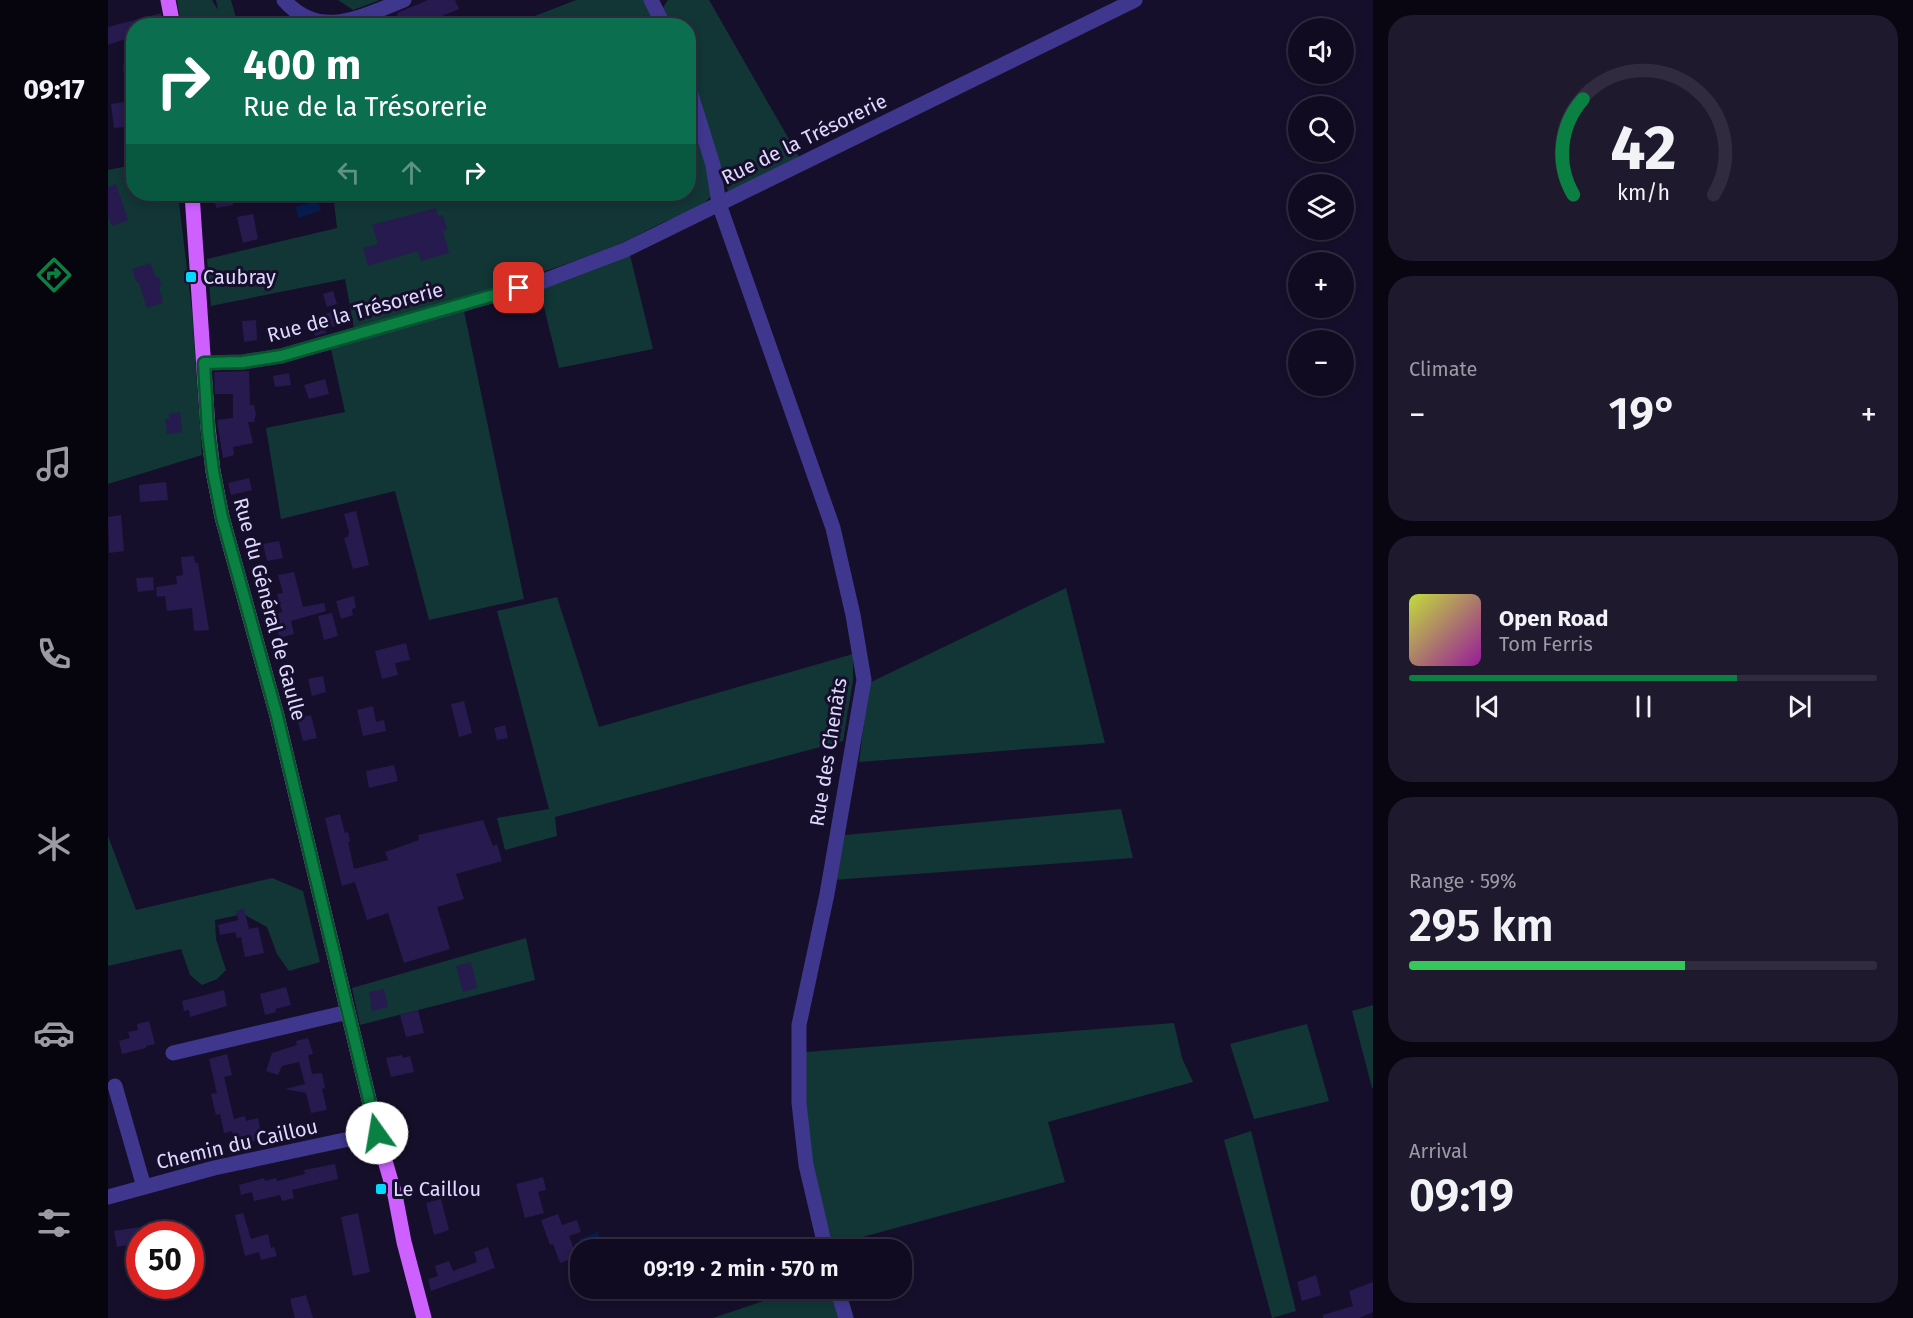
<!DOCTYPE html>
<meta charset="utf-8">
<style>
:root{--surface:#100b20;--page:#1e192d;--text:#f1f3f6;--muted:#9c9ba5;--line:#302b3e;--accent:#0b8043}
body{margin:0;font-family:"Fira Sans",sans-serif;background:var(--page);color:var(--text);height:100vh;display:flex;flex-direction:column;font-size:22px;white-space:nowrap}
*{box-sizing:border-box;margin:0}
p{font-size:20px;color:var(--muted)}
.icon{flex:none;width:33px;height:33px;fill:none;stroke:currentColor;stroke-width:2;stroke-linecap:round;stroke-linejoin:round}
.map{position:relative;flex:1;overflow:hidden}
.details{display:flex;flex-direction:column;gap:15px;padding:15px;background:#090612;width:540px}
.details>*{flex:none}
.top-card{position:absolute;left:18px;top:18px;width:570px;height:183px;border-radius:24px;box-shadow:0 3px 9px #0003,0 0 0 2px var(--line);background:#0b6e4f;color:#fff;overflow:hidden}
.fabs{position:absolute;left:1180px;top:18px;display:grid;gap:12px}
.fabs a{display:grid;place-items:center;width:66px;height:66px;border-radius:50%;background:var(--surface);box-shadow:0 3px 9px #0003,0 0 0 2px var(--line);font-size:30px}
.speed{position:absolute;left:18px;top:1221px;display:flex;gap:12px;font-size:30px;font-weight:700;text-align:center}
.speed>*{display:grid;place-content:center;width:78px;height:78px;border-radius:50%;background:var(--surface);box-shadow:0 3px 9px #0003,0 0 0 2px var(--line);line-height:1}
.speed .limit{border:9px solid #d22;background:#fff;color:#111}
.pin{position:absolute;display:grid;place-items:center;width:51px;height:51px;color:#fff;margin:-26px;border-radius:12px;box-shadow:0 3px 9px #0006}
.me{position:absolute;width:66px;margin:-33px;rotate:347deg;stroke-linejoin:round;filter:drop-shadow(0 0 4px #0008)}
.turn{display:flex;align-items:center;gap:21px;height:126px;padding:0 18px;font-size:27px}
.turn .icon{width:78px;height:78px;stroke-width:2.5}
.turn b{display:block;font-size:42px;line-height:51px}
.lanes{display:flex;align-items:center;height:57px;padding:0 18px;background:#0003;justify-content:center;gap:30px;direction:ltr}
.lanes .off{opacity:.35}
.big{font-size:45px;font-weight:600;line-height:1.1}
.details .card{flex:1;display:flex;flex-direction:column;justify-content:center;gap:9px;min-width:0;padding:0 21px;border-radius:24px;background:var(--page)}
.details .dial{align-items:center;gap:0}
.dial svg{height:156px;overflow:visible;fill:none;stroke:var(--line);stroke-width:7;stroke-linecap:round;text-anchor:middle}
.dial text{fill:var(--text);stroke:none}
.song{display:flex;align-items:center;gap:18px}
.cover{width:72px;height:72px;border-radius:9px;background:linear-gradient(135deg,hsl(70 70% 55%),hsl(300 70% 35%))}
.played{height:6px;border-radius:3px;background:linear-gradient(90deg,var(--accent) 70%,var(--line) 70%)}
.keys{display:flex;justify-content:space-around;direction:ltr}
.heat{display:flex;justify-content:space-between;align-items:center;font-size:33px;direction:ltr}
.charge{height:9px;border-radius:4px;background:linear-gradient(90deg,#34c759 59%,var(--line) 0)}
.trip{position:absolute;left:462px;top:1239px;width:342px;height:60px;border-radius:24px;background:var(--surface);box-shadow:0 3px 9px #0003,0 0 0 2px var(--line);font-weight:600;line-height:60px;text-align:center}
main{display:flex;flex:1;min-height:0}
.tabs{display:flex;flex-direction:column;width:108px;justify-content:space-around;align-items:center;background:#06040d;color:var(--muted)}
.tabs .icon{width:42px;height:42px}
.tabs .on{color:var(--accent)}
.tabs b{font-size:27px;color:var(--text)}
.map>svg:first-child{display:block}
.green{fill:#123536}
.water{fill:#071c4c}
.building{fill:#271a4e}
.lines{fill:none;stroke-linecap:round;stroke-linejoin:round}
.minor{stroke:#3f378d;stroke-width:15}
.major{stroke:#cd60ff;stroke-width:15}
.route-casing{stroke:#07532c;stroke-width:15}
.route{stroke:#0b8043;stroke-width:10}
.poi-dot{fill:#05d8ff;stroke:#160f2b;stroke-width:2}
.labels{text-anchor:middle;stroke-width:6;stroke-linejoin:round;paint-order:stroke}
.street-label{font-size:20px;fill:#e0d9ff;stroke:#160f2b}
.poi-label{font-size:20px;fill:#e0d9ff;stroke:#160f2b;text-anchor:start}
</style>
<main>
<nav class="tabs">
<b>09:17</b>
<svg class="icon on" aria-label="directions" viewBox="0 0 24 24"><path d="M12 3l9 9-9 9-9-9zM9 14v-3h6M13 9l2 2-2 2"/></svg>
<svg class="icon" aria-label="music" viewBox="0 0 24 24"><path d="M9 18V5l10-2v13"/><circle cx="6" cy="18" r="3"/><circle cx="16" cy="16" r="3"/></svg>
<svg class="icon" aria-label="phone" viewBox="0 0 24 24"><path d="M5 4h4l2 5-3 2q2 4 5 5l2-3 5 2v4C11 20 4 13 5 4z"/></svg>
<svg class="icon" aria-label="climate" viewBox="0 0 24 24"><path d="M12 3v18M4 7l16 10M4 17L20 7"/></svg>
<svg class="icon" aria-label="car" viewBox="0 0 24 24"><path d="M5 17H2v-5l4-1 3-4h7l3 4 3 1v5h-3M9 17h6M6 11h13"/><circle cx="7" cy="17" r="2"/><circle cx="17" cy="17" r="2"/></svg>
<svg class="icon" aria-label="filters" viewBox="0 0 24 24"><path d="M4 7h16M4 17h16"/><circle cx="9" cy="7" r="2"/><circle cx="15" cy="17" r="2"/></svg>
</nav>
<div class="map">
<svg width="1265" height="1318" viewBox="0 0 1265 1318">
<rect width="100%" height="100%" fill="#160f2b"/>
<path class="green" d="M69 0H104L110 10 108 0H123L130 25H73Z
M230 0H272L245 10Z
M468 0H539L551 26H401Z
M560 0H601L693 160 620 191 581 67 580 26 563 25 554 9Z
M581 95 605 192C595 211 575 214 556 222 540 229 524 239 507 246 422 279 334 304 246 328L237 279 103 306 99 259 229 228 225 194H580Z
M25 165 26 194H70L84 311 94 455 0 484V170Z
M522 255 545 349 451 368 431 287Z
M356 311 416 599 321 620 287 491 173 519 158 428 237 412 223 349Z
M958 588 997 743 751 762 761 683Z
M449 597 491 727 745 654V680L735 741 447 817 449 836 397 850 389 818 441 809 389 611Z
M1013 809 1025 858 725 880 737 835Z
M0 836 28 910 164 878 195 891 212 962 181 971 169 954 159 927 135 914 107 920 108 939 118 970 109 979 94 985 82 975 73 949 0 966Z
M418 938 427 980 252 1025 244 988Z
M1265 1005V1088H1264L1244 1011Z
M1066 1023 1074 1058 1085 1082 940 1122 957 1182 725 1245 709 1186 698 1126V1052Z
M1199 1024 1221 1101 1146 1119 1122 1044Z
M1143 1131 1188 1311 1164 1318 1116 1140Z
M694 1288 723 1289 732 1318H605Z"/>
<path class="water" d="M210 200 213 210 191 218 187 207Z
M490 1232 493 1241 474 1248 471 1239Z"/>
<path class="building" d="M320 0H347L351 9 309 26H272V21L290 17 289 13Z
M53 13 55 26H26V36L0 45V27Z
M26 63V95H18L15 65Z
M23 101 25 117 16 118 18 127 6 128 3 104Z
M8 184 20 220 4 226 0 216V187Z
M106 194H124L125 205 108 208Z
M328 208 330 216 335 215 339 230 335 231 341 253 313 261 310 251 260 266 255 248 270 244 264 225Z
M145 214 150 239 135 243 129 217Z
M42 263 47 276 51 278 53 284 51 288 55 303 39 308 30 281 28 282 24 269Z
M225 291 229 304 219 307 215 294Z
M224 312 227 326 216 328 218 333 207 336 202 318Z
M148 320 149 340 136 342 134 321Z
M141 371 142 405H146L148 414 146 422H140L145 443 125 447 126 455 115 458 109 420 125 418V394H107L106 372Z
M181 373 183 385 167 387 165 376Z
M217 379 221 394 201 399 196 385Z
M72 412 74 432 59 434 57 419H62L61 414Z
M141 478 144 490 123 495 120 483Z
M58 482 60 500 32 502 31 485Z
M248 511 261 565 245 569 236 538 240 537 241 532 236 514Z
M13 515 16 551 1 553 0 517Z
M171 541 175 558 159 561 155 544Z
M86 556 87 563H90L101 630 86 631 84 608 59 611 57 596 49 597 48 587 69 584 68 576 75 575 73 557Z
M186 572 195 607 216 603 218 611 183 621 186 634 171 638 166 614 174 612 169 594 175 593 170 575Z
M45 577 46 590 30 592 28 578Z
M246 596 248 608 244 609 245 615 233 619 228 601Z
M224 613 230 636 216 640 210 616Z
M298 643 302 660 287 663 290 675 274 679 267 651Z
M215 676 218 692 204 696 200 679Z
M356 701 364 733 351 737 343 704Z
M265 706 268 722 276 720 278 731 255 736 249 710Z
M203 715 209 738 195 741 189 718Z
M397 725 400 738 389 740 386 728Z
M286 765 290 781 261 788 258 771Z
M232 814 237 833 240 832 242 842H240L246 869 280 860 277 852 311 840 310 835 375 820 385 846 389 844 394 861 348 874 356 899 329 907 342 949 296 963 280 913 259 920 247 882 234 886 224 847 217 818Z
M136 909 141 929 150 927 156 953 137 957 133 937 129 938 127 932 112 935 110 925 130 920 128 911Z
M363 962 369 988 355 992 348 966Z
M178 987 183 1005 167 1009 168 1012 157 1015 152 994Z
M276 989 280 1007 264 1011 261 992Z
M116 990 119 1006 82 1017 81 1010 76 1011 74 1001Z
M310 1010 316 1033 298 1037 292 1015Z
M41 1021 47 1044 38 1046V1048L14 1054 11 1041 22 1038 20 1032 30 1030 29 1024Z
M200 1038 205 1054 200 1055 204 1074 214 1073 217 1088 214 1089 219 1110 203 1113 198 1093 177 1089 197 1084 191 1062 174 1066 170 1075 158 1071 164 1053 189 1045 188 1041Z
M119 1054 124 1075 116 1077 126 1119 137 1116 138 1121 150 1118 154 1139 139 1143 138 1138 126 1141 124 1131 116 1133 112 1114 108 1115 103 1094 109 1093 101 1059Z
M294 1055 295 1058 302 1056 306 1072 283 1077 278 1058Z
M227 1164 230 1179 184 1190 186 1198 174 1201 172 1195 146 1201 144 1192 133 1195 131 1185 156 1178 157 1181 168 1178 169 1181 197 1174 196 1170Z
M435 1177 438 1190 430 1192 436 1213 417 1218 408 1184Z
M333 1199 341 1230 326 1235 318 1203Z
M135 1213 143 1239 160 1234 163 1248 166 1247 169 1256 153 1260 151 1252 137 1256 127 1215Z
M250 1213 262 1272 245 1276 233 1217Z
M450 1214 454 1225 469 1220 473 1232 461 1236 469 1257 452 1263 445 1244 442 1245 433 1220Z
M70 1223V1234H55L54 1225Z
M32 1227V1243L9 1247 6 1231Z
M380 1247 387 1268 323 1291 320 1279 330 1276 327 1266 341 1261 345 1271 369 1262 366 1252Z
M1208 1275 1213 1295 1194 1301 1189 1282Z
M1265 1282V1312L1251 1318H1215V1315L1245 1306 1241 1291Z
M198 1295 205 1318H187L182 1299Z"/>
<g class="lines">
<path class="minor" d="M176 0C212 41 254 16 296 0
M543 0 556 26
M580 85 605 165 611 204 725 528 745 615 756 680 719 894 691 1025V1103L698 1165 718 1250
M96 363 135 362 173 356 433 282 517 250 1027 0
M65 1053 240 1012
M7 1086 36 1187
M0 1197 106 1168 269 1133
M729 1288 738 1318"/>
<path class="major" d="M60 0 65 26
M84 194 100 428 105 471 114 517 169 716 269 1133 287 1195 296 1242 316 1318"/>
</g>
<g class="lines">
<defs>
<path id="route" d="M269 1133 169 716 114 517 105 471 100 431 96 363 135 362 173 356 411 288"/>
</defs>
<use href="#route" class="route-casing"/>
<use href="#route" class="route"/>
</g>
<g class="poi-dot">
<rect x="77" y="271" width="12" height="12" rx="3"/>
<rect x="267" y="1183" width="12" height="12" rx="3"/>
</g>
<g class="labels">
<g class="street-label">
<text transform="translate(696 139) rotate(-26)" y="7">Rue de la Trésorerie</text>
<text transform="translate(247 312) rotate(-15)" y="7">Rue de la Trésorerie</text>
<text transform="translate(162 609) rotate(75)" y="7">Rue du Général de Gaulle</text>
<text transform="translate(720 752) rotate(-81)" y="7">Rue des Chenâts</text>
<text transform="translate(129 1144) rotate(-13)" y="7">Chemin du Caillou</text>
</g>
<g class="poi-label">
<text x="95" y="284">Caubray</text>
<text x="285" y="1196">Le Caillou</text>
</g>
</g>
</svg>
<div class="fabs">
<a><svg class="icon" aria-label="sound" viewBox="0 0 24 24"><path d="M4 9h4l5-4v14l-5-4H4zM17 9q2 3 0 6"/></svg></a>
<a><svg class="icon" aria-label="search" viewBox="0 0 24 24"><circle cx="10" cy="10" r="6"/><path d="M15 15l6 6"/></svg></a>
<a><svg class="icon" aria-label="layers" viewBox="0 0 24 24"><path d="M12 4l9 5-9 5-9-5zM3 14l9 5 9-5"/></svg></a>
<a>+</a>
<a>−</a>
</div>
<div class="speed"><div class="limit">50</div></div>
<div class="pin" style="left:411px;top:288px;background:#d93025"><svg class="icon" aria-label="arrive" viewBox="0 0 24 24"><path d="M6 21V4h12l-3 4 3 4H6"/></svg></div>
<svg class="me" style="left:269px;top:1133px" viewBox="-20 -20 40 40"><circle r="19" fill="#fff"/><path d="M0-13L10 11 0 6-10 11z" fill="#0b8043"/></svg>
<div class="trip">09:19 · 2 min · 570 m</div>
<div class="top-card">
<div class="turn"><svg class="icon" aria-label="right" viewBox="0 0 24 24"><path d="M7 20v-9h11M14 6l5 5-5 5"/></svg><div><b>400 m</b>Rue de la Trésorerie</div></div>
<div class="lanes"><svg class="icon off" aria-label="left" viewBox="0 0 24 24"><path d="M17 20v-9H6M10 6l-5 5 5 5"/></svg><svg class="icon off" aria-label="ahead" viewBox="0 0 24 24"><path d="M12 20V5M6 11l6-6 6 6"/></svg><svg class="icon" aria-label="right" viewBox="0 0 24 24"><path d="M7 20v-9h11M14 6l5 5-5 5"/></svg></div>
</div>
</div>
<section class="details">
<div class="card dial"><svg viewBox="0 0 100 80">
<path d="M14 69A42 42 0 1 1 86 69"/>
<path d="M14 69A42 42 0 0 1 19 20" stroke="#0b8043"/>
<text x="50" y="56" font-size="32" font-weight="700">42</text>
<text x="50" y="72" font-size="11">km/h</text>
</svg></div>
<div class="card"><p>Climate</p>
<div class="heat"><a>−</a><b class="big">19°</b><a>+</a></div>
</div>
<div class="card">
<div class="song"><i class="cover"></i><div><b>Open Road</b><p>Tom Ferris</p></div></div>
<div class="played"></div>
<div class="keys"><svg class="icon" aria-label="previous" viewBox="0 0 24 24"><path d="M18 5L8 12l10 7zM5 5v14"/></svg><svg class="icon" aria-label="pause" viewBox="0 0 24 24"><path d="M8 5v14M16 5v14"/></svg><svg class="icon" aria-label="next" viewBox="0 0 24 24"><path d="M6 5l10 7-10 7zM19 5v14"/></svg></div>
</div>
<div class="card"><p>Range · 59%</p><b class="big">295 km</b><div class="charge"></div></div>
<div class="card"><p>Arrival</p><b class="big">09:19</b></div>
</section>
</main>
